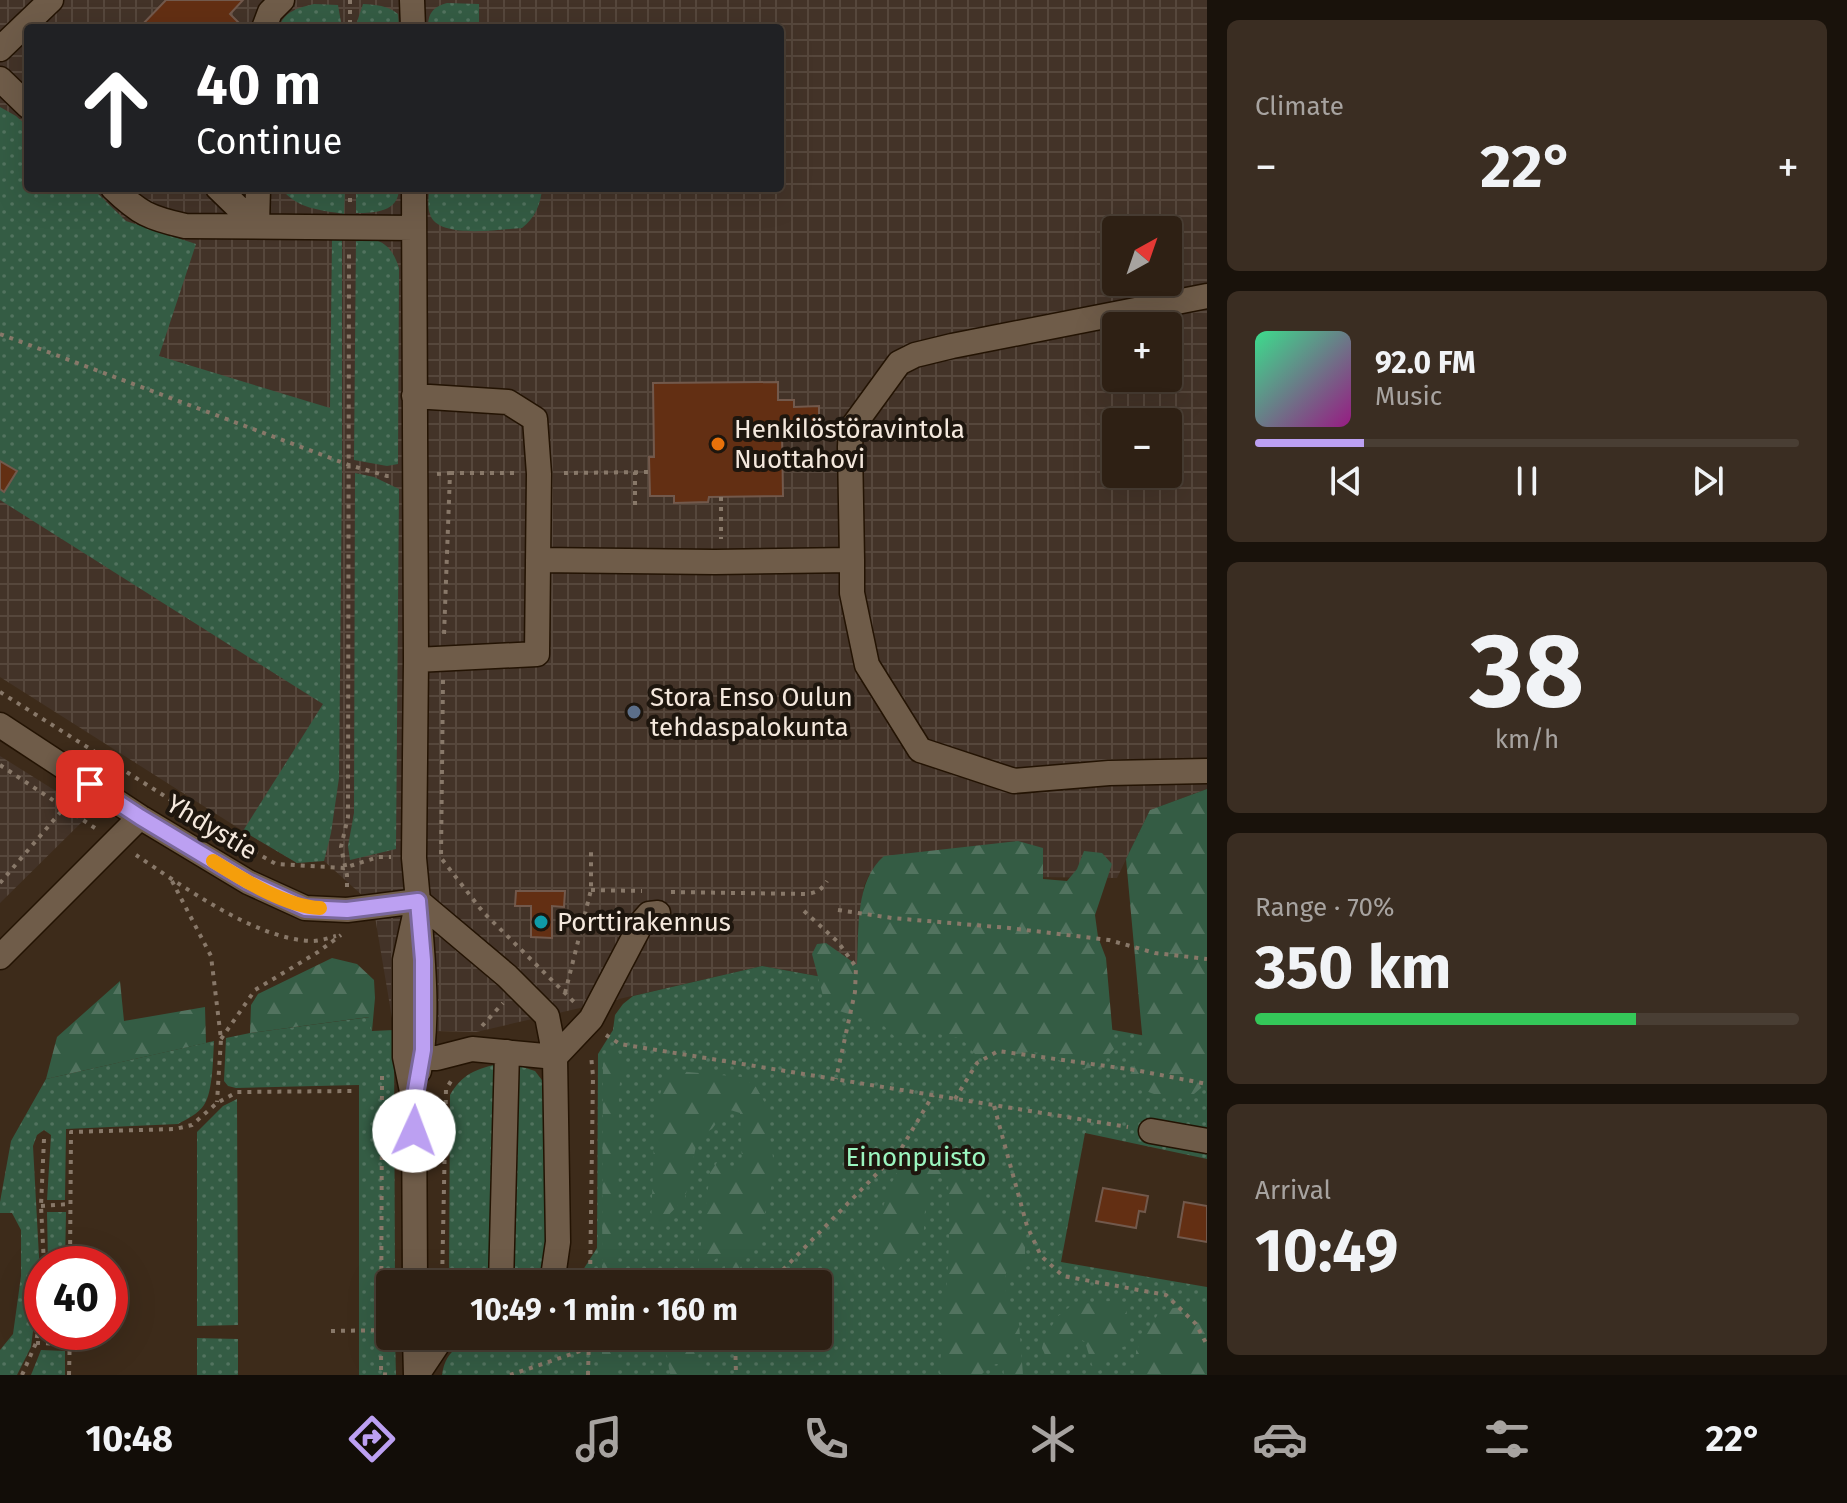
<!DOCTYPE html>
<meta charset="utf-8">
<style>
:root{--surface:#2e2014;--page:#3a2d22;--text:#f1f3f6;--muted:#a7a3a0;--line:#493e34;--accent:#bca0f2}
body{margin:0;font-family:"Fira Sans",sans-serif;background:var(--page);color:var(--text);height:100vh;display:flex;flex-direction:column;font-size:30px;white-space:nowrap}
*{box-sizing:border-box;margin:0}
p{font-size:26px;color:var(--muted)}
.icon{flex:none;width:44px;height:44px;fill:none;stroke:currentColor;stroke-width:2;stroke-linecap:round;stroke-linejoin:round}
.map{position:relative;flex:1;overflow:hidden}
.drawer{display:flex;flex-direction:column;gap:20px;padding:20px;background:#19120b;width:640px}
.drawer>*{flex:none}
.hud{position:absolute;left:24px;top:24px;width:760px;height:168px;border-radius:8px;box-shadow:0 8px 32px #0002,0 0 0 2px var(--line);background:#202124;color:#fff;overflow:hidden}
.needle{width:52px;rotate:40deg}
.tools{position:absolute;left:1102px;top:216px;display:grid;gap:16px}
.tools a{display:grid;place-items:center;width:80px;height:80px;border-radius:8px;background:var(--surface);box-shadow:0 8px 32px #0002,0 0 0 2px var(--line);font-size:40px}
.speed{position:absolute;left:24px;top:1246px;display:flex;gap:16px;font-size:40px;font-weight:700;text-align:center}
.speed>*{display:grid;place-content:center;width:104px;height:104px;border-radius:50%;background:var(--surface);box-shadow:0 8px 32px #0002,0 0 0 2px var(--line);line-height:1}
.speed .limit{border:12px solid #d22;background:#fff;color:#111}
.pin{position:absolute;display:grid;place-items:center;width:68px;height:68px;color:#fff;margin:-34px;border-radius:16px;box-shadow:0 4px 12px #0006}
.me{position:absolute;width:88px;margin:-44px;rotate:2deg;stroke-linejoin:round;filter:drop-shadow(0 0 6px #0008)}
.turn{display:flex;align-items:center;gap:28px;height:168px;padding:0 40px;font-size:36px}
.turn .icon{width:104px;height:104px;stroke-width:2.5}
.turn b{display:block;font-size:56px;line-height:68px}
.big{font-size:60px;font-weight:700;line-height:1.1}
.drawer .tile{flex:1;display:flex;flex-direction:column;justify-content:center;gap:12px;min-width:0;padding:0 28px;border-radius:12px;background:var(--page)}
.drawer .dial{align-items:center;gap:0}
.dial b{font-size:104px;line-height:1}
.song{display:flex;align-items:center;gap:24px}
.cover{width:96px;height:96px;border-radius:12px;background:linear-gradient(135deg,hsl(150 70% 55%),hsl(310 70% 35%))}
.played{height:8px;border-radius:4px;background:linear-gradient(90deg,var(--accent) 20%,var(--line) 20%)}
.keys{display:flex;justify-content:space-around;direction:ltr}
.heat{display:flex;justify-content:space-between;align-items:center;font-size:44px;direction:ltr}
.charge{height:12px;border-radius:6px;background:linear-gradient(90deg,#34c759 70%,var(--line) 0)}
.trip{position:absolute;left:376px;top:1270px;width:456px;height:80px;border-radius:8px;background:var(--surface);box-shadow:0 8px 32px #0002,0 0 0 2px var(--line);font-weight:700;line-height:80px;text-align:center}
.dock{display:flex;height:128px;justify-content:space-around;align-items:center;background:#120d08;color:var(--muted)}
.dock .icon{width:56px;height:56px}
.dock .selected{color:var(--accent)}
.dock b{font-size:36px;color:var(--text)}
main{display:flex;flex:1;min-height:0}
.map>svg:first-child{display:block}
.industrial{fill:url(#industrial-grid);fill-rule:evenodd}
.grass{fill:url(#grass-dots)}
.forest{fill:url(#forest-firs)}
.building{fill:#632f13;stroke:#72594c;stroke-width:2}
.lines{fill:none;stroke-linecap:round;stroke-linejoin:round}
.minor-casing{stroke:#231303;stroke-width:27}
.path{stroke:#887869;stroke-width:4;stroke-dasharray:4 6;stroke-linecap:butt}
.minor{stroke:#6f5c49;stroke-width:24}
.route-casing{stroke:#7a689d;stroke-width:20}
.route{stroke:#bca0f2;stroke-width:14}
.slow{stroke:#f59e0b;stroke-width:14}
.food-dot{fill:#e8710a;stroke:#1e160e;stroke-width:3}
.service-dot{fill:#5c6f8a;stroke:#1e160e;stroke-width:3}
.culture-dot{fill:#0f9aa8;stroke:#1e160e;stroke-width:3}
.labels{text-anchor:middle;stroke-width:8;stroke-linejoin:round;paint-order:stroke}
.poi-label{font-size:26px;fill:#f4e8dd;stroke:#1e160e;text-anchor:start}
.street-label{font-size:26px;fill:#f4e8dd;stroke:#1e160e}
.park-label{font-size:26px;fill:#9bf5bf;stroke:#1e160e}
</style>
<main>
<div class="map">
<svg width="1207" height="1375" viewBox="0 0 1207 1375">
<defs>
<pattern id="industrial-grid" width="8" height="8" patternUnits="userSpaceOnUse" patternTransform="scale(2)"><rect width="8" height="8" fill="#433328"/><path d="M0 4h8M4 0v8" fill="none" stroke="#56473c"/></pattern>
<pattern id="grass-dots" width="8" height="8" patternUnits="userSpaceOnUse" patternTransform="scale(2)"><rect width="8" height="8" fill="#345c44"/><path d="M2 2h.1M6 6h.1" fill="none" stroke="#52735f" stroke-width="1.8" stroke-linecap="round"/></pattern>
<pattern id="forest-firs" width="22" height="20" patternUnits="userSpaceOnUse" patternTransform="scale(2)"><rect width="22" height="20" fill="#345c44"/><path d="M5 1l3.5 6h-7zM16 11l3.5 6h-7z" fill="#52735f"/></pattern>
</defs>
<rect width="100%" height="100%" fill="#3d2b1a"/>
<path class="industrial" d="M0 0H1207V789L1150 810 1117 878 869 875 864 886 858 928 857 983 762 966 476 1032 394 1030 373 905 324 861 297 863 243 831 0 677ZM28 28H780V188H28ZM1116 230H1168V282H1116ZM1116 326H1168V378H1116ZM1116 422H1168V474H1116Z
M0 756 91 813 0 903Z"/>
<path class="grass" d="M447 3 479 4V28H428C428 13 433 7 447 3Z
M314 4 338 5 342 28H279C284 11 298 8 314 4Z
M363 4C376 5 387 5 398 14L399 28H357V22Z
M0 107 16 116 28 127V188H92L126 221 196 244 159 356 330 408 332 239 342 237V473L339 778 331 833 324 861 297 863 243 831 323 704 0 500Z
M281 188H345L344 214C321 210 296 209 281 188Z
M356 188H399C399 212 375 213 356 213Z
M429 188H542C541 204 535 218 522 228 502 229 437 240 430 214 427 207 429 196 429 188Z
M356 235C381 240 391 243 399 268L398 464 387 466 354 460Z
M355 473 374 477 399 489 396 849 350 860 348 846 354 813Z
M762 966 1207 1047V1159L1085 1133 1061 1262 1207 1287V1375H442C446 1348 462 1343 485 1336H818V1284H574L597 1248 598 1054 613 1030 615 1015 623 1004 633 996Z
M370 1017 372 1031 394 1030 395 1284H390V1336H395L396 1375H359V1085L236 1088 228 1086 224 1081 226 1038 250 1033Z
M214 1041C213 1058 213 1092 204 1105 198 1114 187 1119 178 1124L66 1129 65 1200H47L51 1135 44 1130 37 1135 33 1146 40 1275 31 1347 17 1375H0V1350L13 1334 21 1276V1230L12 1213H0V1202L11 1141 46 1079Z
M507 1062 535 1071 548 1088 561 1245 541 1284H450L449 1278 450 1095C464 1071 480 1068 507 1062Z
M237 1099 238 1325 197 1326V1132L223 1106Z
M47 1212H66L65 1264H48Z
M197 1338 238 1339V1375H197Z
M41 1350 65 1351V1375H31Z"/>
<path class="forest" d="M1207 789V1083L1188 1099C1166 1096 1141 1097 1130 1075L1143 1044 1126 859 1150 810Z
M1018 841 1043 848V879L1067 881 1077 869 1084 851 1102 853 1112 864 1095 915 1098 937 1106 958 1114 1049C1083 1090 1066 1054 1032 1052 1016 1051 1000 1063 984 1059 972 1056 970 1044 960 1039 957 1037 952 1037 948 1036 930 1032 924 1029 910 1044L901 1043 882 1024 839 1011 823 996 812 954 817 944 826 943 857 965C859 929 855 881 884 856Z
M332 958 357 964 374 980 375 998 372 1031 369 1017 250 1033 251 1005 258 994Z
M120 981 124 1021 205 1007 206 1043 46 1079 57 1037Z
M611 1050 625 1055 619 1089 618 1284H602L603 1060Z
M667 1070 742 1077 756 1087 765 1103 775 1171 760 1234 734 1278H725V1261L719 1257 714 1260 713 1270 707 1276 701 1274 698 1267 710 1173 718 1161 725 1158 729 1176H736L742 1161 740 1113 727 1109 712 1129 698 1137 685 1198 657 1227 651 1226 655 1113Z
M929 1147 952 1155 956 1175 1025 1245V1265L1022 1271 1009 1270 1006 1273 1005 1289 1019 1324 1023 1375H1004L1003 1365 996 1364 988 1368 981 1375H939C945 1310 952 1246 948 1181L946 1176 938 1175C924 1190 924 1219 924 1239L897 1271H886L881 1262 882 1210 890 1186 907 1153Z
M1120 1300 1126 1305 1127 1317 1126 1346 1115 1349 1099 1371 1093 1368 1085 1342 1078 1337 1071 1338C1068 1350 1067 1356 1055 1361L1046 1357 1042 1348 1044 1339 1057 1317 1072 1305Z
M1207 1304V1375H1138L1136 1370V1351L1158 1314 1166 1309Z
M602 1336H617V1370L613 1375H602Z
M664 1336H687L704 1375H670Z"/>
<path class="building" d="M166 0H243L230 14 241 25 238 28H139Z
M778 382V400H794V407L819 406V422L793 423 794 430 782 431 783 496 709 497 708 502 674 503V496H650L649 457H654L653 383Z
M0 461 17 471 4 492 0 489Z
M516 891H565L564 907 552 906V938L531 937V906H515Z
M1103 1188 1148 1196 1145 1212 1139 1211 1136 1228 1096 1221Z
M1184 1202 1207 1206V1242L1178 1237Z"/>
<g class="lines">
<defs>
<path id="minor" d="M412 0 413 28
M264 28 270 12 282 0
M0 49 51 0
M0 79 28 106
M113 188C139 213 149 218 185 226L414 228
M218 188 257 226
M414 188 416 660 414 858 418 901 405 960V1057L414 1101 415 1284
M257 226 258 188
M414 396 508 402 535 419 539 474 537 654 416 660
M538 560 715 562 852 560V593L867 665 920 750 1014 781 1109 773 1207 771
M852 560 850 447 851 429 899 363 915 355 952 346 1207 296
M0 725 140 817 248 882 305 908 347 910 418 901
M418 901 507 976 547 1016 555 1057
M0 957 140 817
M405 1057 437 1058 472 1049 555 1057 558 1242 552 1284
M555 1057 591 1019 642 922 649 914 658 913
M419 1071C428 1025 424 971 420 924
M1151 1131 1207 1141
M501 1284 507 1052
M415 1336 416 1375
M417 1375 443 1336"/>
</defs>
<use href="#minor" class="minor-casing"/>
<path class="path" d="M350 0V28
M350 188V205
M0 334 349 465 387 476H392
M450 473H515
M564 473 650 472
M437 474 450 473 444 635
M721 497V539
M635 505V472
M443 680 441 858 483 912 575 1003
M0 692 239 843 276 864 344 868 378 857H391
M0 765 95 828
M136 855C181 885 256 940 312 941 320 941 328 938 336 936
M172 881 211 956 221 1039 217 1102
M0 883 64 808
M347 887V875L341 847 348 817 349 250
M591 890 642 891
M671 892 805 894C816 893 821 891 827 881
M838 910 892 918 1009 928 1109 940 1155 953 1207 959
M804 911 838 942 856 967 855 992 836 1079
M565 993 591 890V850
M482 1026 503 1003
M606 1035 620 1044 1128 1127
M221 1039 255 990 318 952 341 935
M382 1076 381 1374 393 1375
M955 1099 977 1063 998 1051 1135 1070 1207 1084
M994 1106 1027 1226 1041 1256 1063 1276 1166 1295 1196 1324 1207 1345
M44 1139 41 1206 44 1264
M41 1206 70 1204
M70 1264 71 1132 175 1129 192 1125 217 1103 237 1092 355 1091
M442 1284 446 1089 453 1078
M590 1284 593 1076 591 1055
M769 1284 901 1149 933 1095
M331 1331 390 1330
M735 1336 736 1375
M36 1343 69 1344
M22 1375 36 1343 42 1306
M69 1375 70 1332
M510 1375 589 1348
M588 1375 589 1336"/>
<use href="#minor" class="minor"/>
</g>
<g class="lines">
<defs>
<path id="route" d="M90 784 140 817 248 882 305 908 347 910 418 901 423 960V1050L414 1101V1131"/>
</defs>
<use href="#route" class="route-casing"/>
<use href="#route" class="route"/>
<path class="slow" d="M213 861C242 879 286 907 320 908"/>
</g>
<circle class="food-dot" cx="718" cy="444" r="8"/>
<circle class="service-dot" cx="634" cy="712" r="8"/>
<circle class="culture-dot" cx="541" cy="922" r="8"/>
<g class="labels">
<g class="poi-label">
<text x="734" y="438">Henkilöstöravintola<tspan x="734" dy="30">Nuottahovi</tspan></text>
<text x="650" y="706">Stora Enso Oulun<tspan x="650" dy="30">tehdaspalokunta</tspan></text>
<text x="557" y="931">Porttirakennus</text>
</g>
<g class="street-label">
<text transform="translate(212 827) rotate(31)" y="9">Yhdystie</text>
</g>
<g class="park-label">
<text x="916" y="1166">Einonpuisto</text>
</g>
</g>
</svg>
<div class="tools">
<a><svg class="needle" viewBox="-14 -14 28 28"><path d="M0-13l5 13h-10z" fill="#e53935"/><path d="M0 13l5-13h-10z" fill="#a7a3a0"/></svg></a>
<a>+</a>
<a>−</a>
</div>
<div class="speed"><div class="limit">40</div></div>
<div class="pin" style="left:90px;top:784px;background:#d93025"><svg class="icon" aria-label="arrive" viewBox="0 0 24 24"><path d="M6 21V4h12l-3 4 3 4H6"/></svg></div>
<svg class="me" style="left:414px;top:1131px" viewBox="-20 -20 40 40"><circle r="19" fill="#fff"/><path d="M0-13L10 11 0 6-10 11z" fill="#bca0f2"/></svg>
<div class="trip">10:49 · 1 min · 160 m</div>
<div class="hud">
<div class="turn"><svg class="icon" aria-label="ahead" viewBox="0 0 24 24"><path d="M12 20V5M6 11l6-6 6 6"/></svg><div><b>40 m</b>Continue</div></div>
</div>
</div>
<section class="drawer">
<div class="tile"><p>Climate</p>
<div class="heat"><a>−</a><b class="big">22°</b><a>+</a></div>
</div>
<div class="tile">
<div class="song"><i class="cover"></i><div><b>92.0 FM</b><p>Music</p></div></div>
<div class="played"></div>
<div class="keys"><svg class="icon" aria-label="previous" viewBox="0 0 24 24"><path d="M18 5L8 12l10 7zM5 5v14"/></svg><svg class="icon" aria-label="pause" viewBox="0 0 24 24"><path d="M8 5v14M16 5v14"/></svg><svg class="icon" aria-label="next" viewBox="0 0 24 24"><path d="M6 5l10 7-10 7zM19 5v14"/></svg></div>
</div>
<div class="tile dial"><b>38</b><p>km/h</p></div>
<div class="tile"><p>Range · 70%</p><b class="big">350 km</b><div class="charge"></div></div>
<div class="tile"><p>Arrival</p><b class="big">10:49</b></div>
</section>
</main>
<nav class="dock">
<b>10:48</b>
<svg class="icon selected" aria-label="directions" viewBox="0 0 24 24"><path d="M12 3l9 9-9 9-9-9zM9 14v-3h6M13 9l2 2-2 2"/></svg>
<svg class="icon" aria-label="music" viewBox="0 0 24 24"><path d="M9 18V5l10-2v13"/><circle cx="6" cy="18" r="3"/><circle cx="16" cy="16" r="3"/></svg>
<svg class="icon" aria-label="phone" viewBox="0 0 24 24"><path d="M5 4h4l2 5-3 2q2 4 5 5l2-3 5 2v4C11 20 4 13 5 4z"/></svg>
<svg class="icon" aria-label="climate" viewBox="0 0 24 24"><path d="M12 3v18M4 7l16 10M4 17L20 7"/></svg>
<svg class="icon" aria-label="car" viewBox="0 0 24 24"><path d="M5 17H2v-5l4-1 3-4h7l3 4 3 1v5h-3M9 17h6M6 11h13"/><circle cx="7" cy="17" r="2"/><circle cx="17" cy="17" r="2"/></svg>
<svg class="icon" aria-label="filters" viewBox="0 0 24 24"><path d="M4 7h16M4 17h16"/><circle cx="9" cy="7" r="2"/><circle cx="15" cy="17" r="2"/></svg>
<b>22°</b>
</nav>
